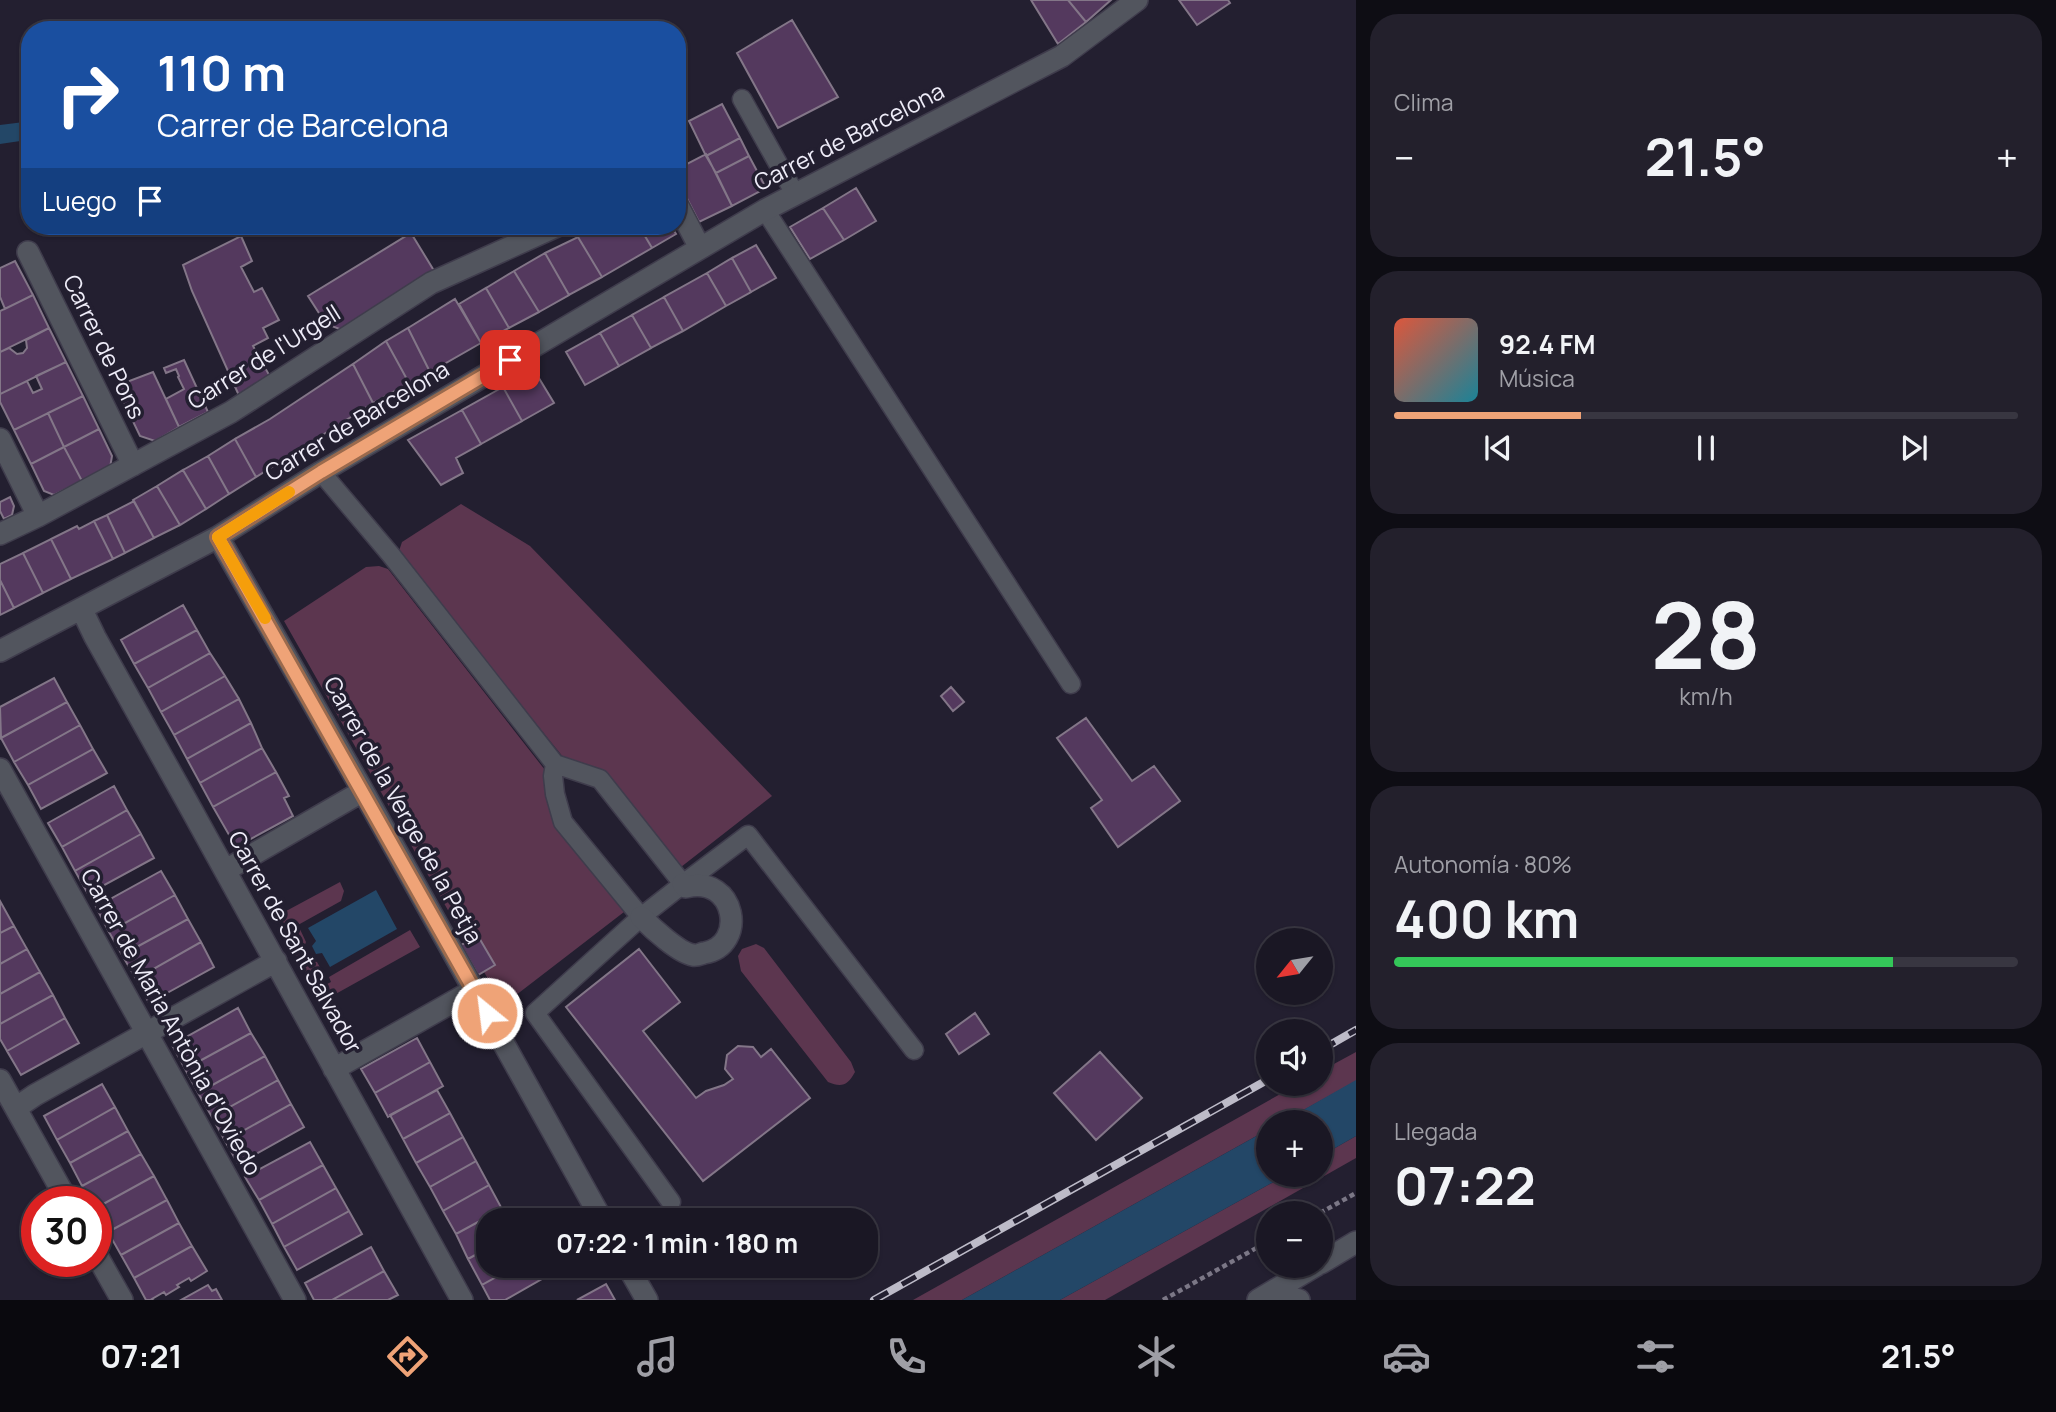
<!DOCTYPE html>
<html lang="es">
<meta charset="utf-8">
<style>
:root{--surface:#1a1724;--page:#23202c;--text:#f1f3f6;--muted:#9f9fa6;--line:#383641;--accent:#efa377}
body{margin:0;font-family:Manrope,sans-serif;background:var(--page);color:var(--text);height:100vh;display:flex;flex-direction:column;font-size:26px;white-space:nowrap}
*{box-sizing:border-box;margin:0}
p{font-size:23px;color:var(--muted)}
.icon{flex:none;width:38px;height:38px;fill:none;stroke:currentColor;stroke-width:2;stroke-linecap:round;stroke-linejoin:round}
.map{position:relative;flex:1;overflow:hidden}
.sheet{display:flex;flex-direction:column;gap:14px;padding:14px;background:#0e0d14;width:700px}
.sheet>*{flex:none}
.guide{position:absolute;left:21px;top:21px;width:665px;height:214px;border-radius:28px;box-shadow:0 2px 5px #0004,0 0 0 2px var(--line);background:#1a4fa0;color:#fff;overflow:hidden}
.needle{width:46px;rotate:240deg}
.controls{position:absolute;left:1256px;top:928px;display:grid;gap:14px}
.controls a{display:grid;place-items:center;width:77px;height:77px;border-radius:50%;background:var(--surface);box-shadow:0 2px 5px #0004,0 0 0 2px var(--line);font-size:35px}
.speed{position:absolute;left:21px;top:1186px;display:flex;gap:14px;font-size:35px;font-weight:700;text-align:center}
.speed>*{display:grid;place-content:center;width:91px;height:91px;border-radius:50%;background:var(--surface);box-shadow:0 2px 5px #0004,0 0 0 2px var(--line);line-height:1}
.speed .limit{border:10px solid #d22;background:#fff;color:#111}
.pin{position:absolute;display:grid;place-items:center;width:60px;height:60px;color:#fff;margin:-30px;border-radius:14px;box-shadow:0 4px 10px #0006}
.me{position:absolute;width:77px;margin:-38px;rotate:331deg;stroke-linejoin:round;filter:drop-shadow(0 0 5px #0008)}
.turn{display:flex;align-items:center;gap:24px;height:147px;padding:0 21px;font-size:32px}
.turn .icon{width:91px;height:91px;stroke-width:2.5}
.turn b{display:block;font-size:49px;line-height:60px}
.then{display:flex;align-items:center;height:66px;padding:0 21px;background:#0003;gap:14px;font-size:26px}
.big{font-size:52px;font-weight:700;line-height:1.1}
.sheet .card{flex:1;display:flex;flex-direction:column;justify-content:center;gap:10px;min-width:0;padding:0 24px;border-radius:28px;background:var(--page)}
.sheet .dial{align-items:center;gap:0}
.dial b{font-size:91px;line-height:1}
.song{display:flex;align-items:center;gap:21px}
.cover{width:84px;height:84px;border-radius:10px;background:linear-gradient(135deg,hsl(10 70% 55%),hsl(190 70% 35%))}
.played{height:7px;border-radius:4px;background:linear-gradient(90deg,var(--accent) 30%,var(--line) 30%)}
.keys{display:flex;justify-content:space-around;direction:ltr}
.heat{display:flex;justify-content:space-between;align-items:center;font-size:38px;direction:ltr}
.charge{height:10px;border-radius:5px;background:linear-gradient(90deg,#34c759 80%,var(--line) 0)}
.trip{position:absolute;left:476px;top:1208px;width:402px;height:70px;border-radius:28px;background:var(--surface);box-shadow:0 2px 5px #0004,0 0 0 2px var(--line);font-weight:700;line-height:70px;text-align:center}
.tab-bar{display:flex;height:112px;justify-content:space-around;align-items:center;background:#0a090e;color:var(--muted)}
.tab-bar .icon{width:49px;height:49px}
.tab-bar .current{color:var(--accent)}
.tab-bar b{font-size:32px;color:var(--text)}
main{display:flex;flex:1;min-height:0}
.map>svg:first-child{display:block}
.green{fill:#5c364f}
.water{fill:#234767}
.building{fill:#54395e;stroke:#837688;stroke-width:2}
.lines{fill:none;stroke-linecap:round;stroke-linejoin:round}
.service-casing{stroke:#3f3c4c;stroke-width:21}
.minor-casing{stroke:#3f3c4c;stroke-width:24}
.path{stroke:#7b7786;stroke-width:4.5;stroke-dasharray:5 3.5;stroke-linecap:butt}
.service{stroke:#52555e;stroke-width:18}
.minor{stroke:#52555e;stroke-width:21}
.rail-casing{stroke:#bdbbc8;stroke-width:8}
.rail{stroke:#231f30;stroke-width:5;stroke-dasharray:16;stroke-linecap:butt}
.route-casing{stroke:#9b6a4d;stroke-width:18}
.route{stroke:#efa377;stroke-width:12}
.slow{stroke:#f59e0b;stroke-width:12}
.labels{text-anchor:middle;stroke-width:7;stroke-linejoin:round;paint-order:stroke}
.street-label{font-size:23px;fill:#eeecf8;stroke:#231f30}
</style>
<main>
<div class="map">
<svg width="1356" height="1300" viewBox="0 0 1356 1300">
<rect width="100%" height="100%" fill="#231f30"/>
<path class="green" d="M461 504 530 546 772 796 681 867 614 782C598 771 578 769 563 757L398 554 402 542Z
M379 566 388 569 545 770 563 833 624 912 503 1005 484 972 495 965 478 936 466 942 284 621 366 567Z
M340 882 344 891 341 901 298 925 306 942C301 953 307 959 317 962L322 971 309 979 275 917Z
M410 930 420 947 332 996 325 985 331 982 329 977Z
M756 944 764 948 851 1062 855 1072C848 1085 842 1088 828 1082L741 971 738 956 742 949Z
M1356 1052V1081L1282 1122H1269V1129L962 1300H913L1300 1083H1321V1071Z
M1356 1136V1158L1105 1300H1060L1288 1174H1321V1156Z"/>
<path class="water" d="M24 122 27 140 0 144V125Z
M376 890 397 929 330 967 322 953 316 954 312 946 316 941 308 928Z
M1356 1080V1136L1321 1156V1122H1282Z
M1269 1129V1174H1288L1060 1300H962Z"/>
<path class="building" d="M1031 0H1068L1086 22 1058 44Z
M1068 0H1111L1086 22Z
M1179 0H1228L1230 3 1197 25Z
M792 20 838 97 778 128 737 53Z
M722 104 740 138 706 156 689 121Z
M740 138 749 156 716 173 706 156Z
M706 154 732 206 699 222 677 179V169Z
M749 156 766 188 732 206 716 173Z
M856 188 876 221 844 240 823 208Z
M823 208 844 240 810 259 790 227Z
M597 226H639L652 248 602 277 578 237Z
M639 226H671L676 234 652 248Z
M411 233 436 274 345 331 326 324 308 296Z
M241 236 252 261 241 267 254 292 262 288 279 320 263 328 268 338 253 346 273 382 241 400 192 291 183 265Z
M578 237 602 277 569 295 545 253Z
M756 245 776 278 751 292 732 258Z
M545 253 569 295 539 312 514 271Z
M732 258 751 292 726 306 707 273Z
M15 261 33 295 5 309 0 297V268Z
M514 271 539 312 509 328 486 288Z
M707 273 726 306 683 331 664 297Z
M486 288 509 328 481 343 459 304Z
M33 295 49 328 0 352V311Z
M664 297 683 331 651 348 632 315Z
M455 299 481 343 430 372 408 328Z
M632 315 651 348 619 366 600 333Z
M49 328 66 362 0 394V352L9 348 17 354 23 353 27 348 26 340Z
M408 328 430 372 409 383 386 341Z
M600 333 619 366 585 385 566 352Z
M386 341 409 383 373 403 353 364Z
M184 360 208 412 179 427 166 399 184 389 178 377 179 376 176 369 166 373 164 368Z
M66 362 83 396 14 430 0 402V394L27 381 33 393 42 389 36 376Z
M353 364 373 403 256 477 235 439 270 419Z
M534 370 554 403 522 421 503 387Z
M153 372 179 427 155 441 140 436 116 386Z
M503 387 522 421 481 444 462 410Z
M83 396 99 429 64 447 48 413Z
M462 410 481 444 456 458 463 473 441 485 408 440Z
M48 413 64 447 31 464 14 430Z
M99 429 112 456 110 468 82 481 64 447Z
M235 439 256 477 229 494 208 456Z
M64 447 82 481 54 495 44 491 31 464Z
M208 456 229 494 206 509 183 470Z
M183 470 206 509 180 525 157 486Z
M157 486 180 525 154 538 133 500Z
M10 497 14 506 12 515 4 519 0 511V502Z
M134 501 154 538 125 553 107 515Z
M107 515 125 553 113 559 94 521Z
M94 521 113 559 71 579 51 539 77 526 79 529Z
M51 539 71 579 43 593 23 553Z
M23 553 43 593 14 608 0 580V564Z
M0 580 14 608 0 615Z
M183 605 197 630 134 664 121 640Z
M197 630 210 653 148 688 134 664Z
M210 653 225 676 161 712 148 688Z
M225 676 239 699 174 735 161 712Z
M54 678 67 702 1 738 0 707Z
M951 687 964 702 953 711 941 696Z
M239 699 251 723 187 759 174 735Z
M67 702 80 725 14 762 1 738Z
M1086 718 1132 781 1154 766 1180 801 1118 847 1091 808 1102 800 1057 738Z
M251 723 262 748 200 783 187 759Z
M80 725 93 749 28 785 14 762Z
M262 748 276 772 213 807 200 783Z
M93 749 107 773 41 809 28 785Z
M276 772 289 796 284 798 293 816 236 847 213 807Z
M114 786 127 810 62 847 48 823Z
M127 810 141 834 75 871 62 847Z
M141 834 154 858 88 894 75 871Z
M161 871 175 895 109 932 96 907Z
M175 895 188 919 122 955 109 932Z
M0 901 14 926 0 933Z
M188 919 201 942 136 979 122 955Z
M14 926 27 949 0 964V933Z
M478 936 495 965 478 975 461 945Z
M201 942 214 967 149 1003 136 979Z
M27 949 40 972 0 994V964Z
M639 949 680 1002 643 1031 696 1098 706 1091 724 1085 733 1079 725 1069 727 1055 738 1046 753 1047 761 1057 771 1049 810 1098 703 1181 566 1007Z
M40 972 53 995 0 1024V994Z
M53 995 65 1018 7 1051 0 1039V1024Z
M238 1008 251 1033 185 1069 172 1045Z
M975 1013 989 1034 959 1054 946 1034Z
M65 1018 79 1043 21 1075 7 1051Z
M251 1033 265 1056 198 1093 185 1069Z
M417 1038 430 1062 375 1093 361 1069Z
M1100 1052 1142 1098 1096 1140 1054 1093Z
M265 1056 278 1080 212 1117 198 1093Z
M430 1062 443 1086 388 1117 375 1093Z
M278 1080 291 1104 225 1141 212 1117Z
M102 1084 115 1107 57 1140 44 1116Z
M437 1090 450 1113 403 1139 390 1115Z
M291 1104 304 1127 238 1164 225 1141Z
M115 1107 128 1131 70 1163 57 1140Z
M450 1113 463 1137 416 1163 403 1139Z
M128 1131 141 1154 82 1186 70 1163Z
M463 1137 476 1161 430 1187 416 1163Z
M310 1142 323 1165 259 1200 245 1177Z
M141 1154 154 1176 96 1208V1202H91L82 1186Z
M476 1161 489 1185 443 1211 430 1187Z
M323 1165 336 1188 272 1224 259 1200Z
M154 1176 167 1200 108 1232 96 1208Z
M489 1185 502 1209 456 1234 443 1211Z
M336 1188 349 1211 284 1247 272 1224Z
M167 1200 179 1223 121 1255 108 1232Z
M502 1209 508 1220H488V1248L468 1259 456 1234Z
M349 1211 362 1234 297 1270 284 1247Z
M179 1223 192 1246 134 1278 121 1255Z
M192 1246 207 1271 191 1281 189 1278 177 1285 179 1287 166 1295 164 1292 152 1299 153 1300H146L134 1278Z
M371 1247 384 1271 332 1300H314L305 1283Z
M488 1248V1265H518L482 1285 468 1259Z
M518 1265H541L547 1276 505 1300H490L482 1285Z
M384 1271 398 1295 388 1300H332Z
M606 1284 615 1300H577Z
M208 1285 212 1291 216 1289 222 1300H181Z"/>
<g class="lines">
<defs>
<path id="service" d="M742 99 795 194
M765 210 1071 684
M321 472 391 555 555 764 553 776 555 794 563 822 641 917 683 884 600 779 555 764
M683 884 748 835 914 1050
M641 917 535 1013 671 1202"/>
<path id="minor" d="M677 204 700 248
M28 252 133 465
M0 439 38 516
M0 534 38 516 231 412 431 283 557 226
M218 537 363 791 602 1220
M82 610 95 637C219 857 339 1079 462 1300
M0 651 218 537 321 472 765 210 1062 56 1137 0
M0 769 295 1300
M226 870 363 791
M641 917C652 928 679 953 693 955 697 956 700 954 704 953 748 946 736 874 686 887L683 884
M334 1069 474 990
M0 1080 68 1202
M16 1108 35 1095 276 961
M96 1254 122 1300
M1321 1263 1356 1242
M627 1265 647 1300
M1266 1299 1284 1296 1299 1300
M1258 1300 1317 1265"/>
</defs>
<use href="#service" class="service-casing"/>
<use href="#minor" class="minor-casing"/>
<path class="path" d="M1320 1213 1356 1193
M1163 1300 1269 1241"/>
<use href="#service" class="service"/>
<use href="#minor" class="minor"/>
<defs>
<path id="rail" d="M1321 1050 1356 1030
M874 1300 1269 1079"/>
</defs>
<use href="#rail" class="rail-casing"/>
<use href="#rail" class="rail"/>
</g>
<g class="lines">
<defs>
<path id="route" d="M487 1013 218 537 321 472 510 360"/>
</defs>
<use href="#route" class="route-casing"/>
<use href="#route" class="route"/>
<path class="slow" d="M265 618 218 537 289 492"/>
</g>
<g class="labels">
<g class="street-label">
<text transform="translate(849 137) rotate(-27)" y="8">Carrer de Barcelona</text>
<text transform="translate(104 347) rotate(64)" y="8">Carrer de Pons</text>
<text transform="translate(264 357) rotate(-32)" y="8">Carrer de l'Urgell</text>
<text transform="translate(357 421) rotate(-31)" y="8">Carrer de Barcelona</text>
<text transform="translate(403 810) rotate(61)" y="8">Carrer de la Verge de la Petja</text>
<text transform="translate(295 942) rotate(61)" y="8">Carrer de Sant Salvador</text>
<text transform="translate(171 1022) rotate(61)" y="8">Carrer de Maria Antònia d'Oviedo</text>
</g>
</g>
</svg>
<div class="controls">
<a><svg class="needle" viewBox="-14 -14 28 28"><path d="M0-13l5 13h-10z" fill="#e53935"/><path d="M0 13l5-13h-10z" fill="#9f9fa6"/></svg></a>
<a><svg class="icon" aria-label="sound" viewBox="0 0 24 24"><path d="M4 9h4l5-4v14l-5-4H4zM17 9q2 3 0 6"/></svg></a>
<a>+</a>
<a>−</a>
</div>
<div class="speed"><div class="limit">30</div></div>
<div class="pin" style="left:510px;top:360px;background:#d93025"><svg class="icon" aria-label="arrive" viewBox="0 0 24 24"><path d="M6 21V4h12l-3 4 3 4H6"/></svg></div>
<svg class="me" style="left:487px;top:1013px" viewBox="-20 -20 40 40"><circle r="17" fill="#efa377" stroke="#fff" stroke-width="3"/><path d="M0-11L8 9 0 5-8 9z" fill="#fff"/></svg>
<div class="trip">07:22 · 1 min · 180 m</div>
<div class="guide">
<div class="turn"><svg class="icon" aria-label="right" viewBox="0 0 24 24"><path d="M7 20v-9h11M14 6l5 5-5 5"/></svg><div><b>110 m</b>Carrer de Barcelona</div></div>
<div class="then">Luego<svg class="icon" aria-label="arrive" viewBox="0 0 24 24"><path d="M6 21V4h12l-3 4 3 4H6"/></svg></div>
</div>
</div>
<section class="sheet">
<div class="card"><p>Clima</p>
<div class="heat"><a>−</a><b class="big">21.5°</b><a>+</a></div>
</div>
<div class="card">
<div class="song"><i class="cover"></i><div><b>92.4 FM</b><p>Música</p></div></div>
<div class="played"></div>
<div class="keys"><svg class="icon" aria-label="previous" viewBox="0 0 24 24"><path d="M18 5L8 12l10 7zM5 5v14"/></svg><svg class="icon" aria-label="pause" viewBox="0 0 24 24"><path d="M8 5v14M16 5v14"/></svg><svg class="icon" aria-label="next" viewBox="0 0 24 24"><path d="M6 5l10 7-10 7zM19 5v14"/></svg></div>
</div>
<div class="card dial"><b>28</b><p>km/h</p></div>
<div class="card"><p>Autonomía · 80%</p><b class="big">400 km</b><div class="charge"></div></div>
<div class="card"><p>Llegada</p><b class="big">07:22</b></div>
</section>
</main>
<nav class="tab-bar">
<b>07:21</b>
<svg class="icon current" aria-label="directions" viewBox="0 0 24 24"><path d="M12 3l9 9-9 9-9-9zM9 14v-3h6M13 9l2 2-2 2"/></svg>
<svg class="icon" aria-label="music" viewBox="0 0 24 24"><path d="M9 18V5l10-2v13"/><circle cx="6" cy="18" r="3"/><circle cx="16" cy="16" r="3"/></svg>
<svg class="icon" aria-label="phone" viewBox="0 0 24 24"><path d="M5 4h4l2 5-3 2q2 4 5 5l2-3 5 2v4C11 20 4 13 5 4z"/></svg>
<svg class="icon" aria-label="climate" viewBox="0 0 24 24"><path d="M12 3v18M4 7l16 10M4 17L20 7"/></svg>
<svg class="icon" aria-label="car" viewBox="0 0 24 24"><path d="M5 17H2v-5l4-1 3-4h7l3 4 3 1v5h-3M9 17h6M6 11h13"/><circle cx="7" cy="17" r="2"/><circle cx="17" cy="17" r="2"/></svg>
<svg class="icon" aria-label="filters" viewBox="0 0 24 24"><path d="M4 7h16M4 17h16"/><circle cx="9" cy="7" r="2"/><circle cx="15" cy="17" r="2"/></svg>
<b>21.5°</b>
</nav>
